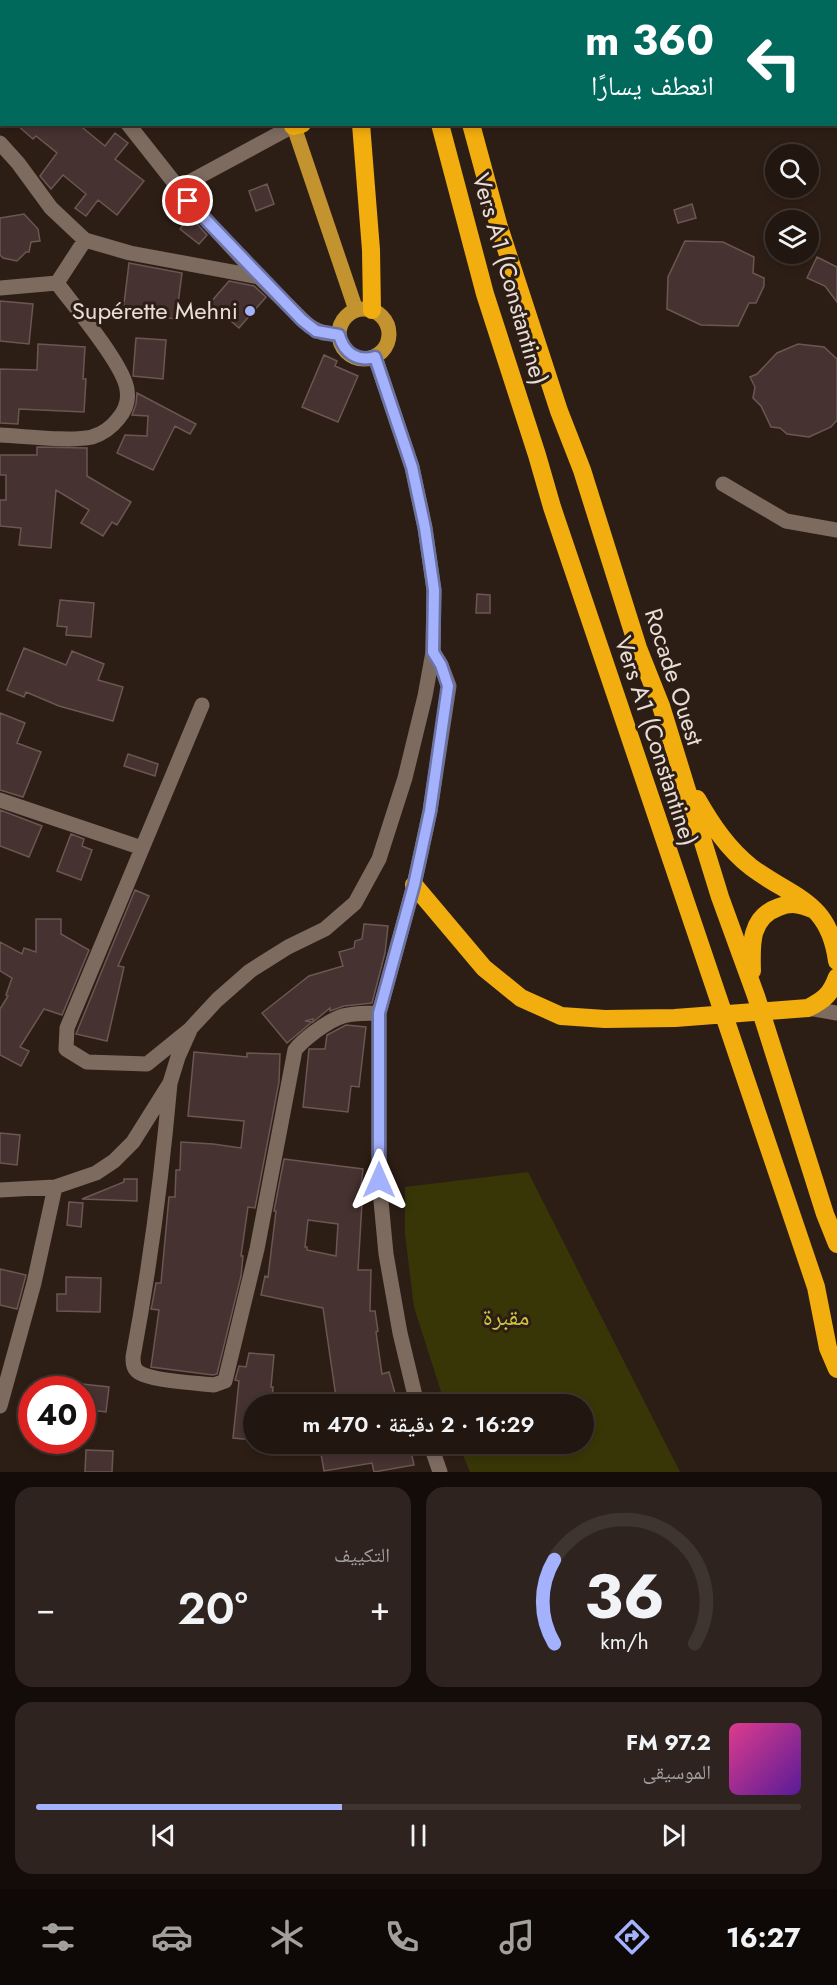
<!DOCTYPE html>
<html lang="ar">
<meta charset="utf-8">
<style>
:root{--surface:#221610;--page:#2e231e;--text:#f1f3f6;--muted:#a29f9f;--line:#3f3530;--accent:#a4b1fc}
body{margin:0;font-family:Jost,"Noto Naskh Arabic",sans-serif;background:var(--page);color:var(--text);direction:rtl;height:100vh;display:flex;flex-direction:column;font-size:22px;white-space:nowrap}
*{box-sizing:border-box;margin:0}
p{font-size:20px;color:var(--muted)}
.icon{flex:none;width:33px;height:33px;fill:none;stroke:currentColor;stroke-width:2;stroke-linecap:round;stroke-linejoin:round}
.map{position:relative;height:1472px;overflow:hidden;direction:ltr}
.side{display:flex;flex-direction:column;gap:15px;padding:15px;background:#130c09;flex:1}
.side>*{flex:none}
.top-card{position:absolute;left:0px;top:0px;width:837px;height:126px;box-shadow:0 3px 9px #0003,0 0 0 2px var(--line);direction:rtl;background:#00695c;color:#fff;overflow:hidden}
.tools{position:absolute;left:765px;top:144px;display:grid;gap:12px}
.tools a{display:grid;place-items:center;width:54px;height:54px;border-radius:50%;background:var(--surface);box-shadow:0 3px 9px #0003,0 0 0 2px var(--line);font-size:30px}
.speed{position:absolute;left:18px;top:1376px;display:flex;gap:12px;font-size:30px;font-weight:700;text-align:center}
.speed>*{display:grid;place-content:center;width:78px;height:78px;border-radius:50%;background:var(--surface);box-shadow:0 3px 9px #0003,0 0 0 2px var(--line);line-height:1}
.speed .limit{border:9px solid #d22;background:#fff;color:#111}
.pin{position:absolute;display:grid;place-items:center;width:51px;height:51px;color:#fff;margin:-26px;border:3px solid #fff;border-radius:50%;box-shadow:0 2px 6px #0007}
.me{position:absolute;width:66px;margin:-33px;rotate:0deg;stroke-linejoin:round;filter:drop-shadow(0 0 4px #0008)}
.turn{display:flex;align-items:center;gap:21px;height:126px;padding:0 24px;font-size:27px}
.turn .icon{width:78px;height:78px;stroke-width:2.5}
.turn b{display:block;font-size:42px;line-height:51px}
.big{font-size:45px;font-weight:600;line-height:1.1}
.side .card{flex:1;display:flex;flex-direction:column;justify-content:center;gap:9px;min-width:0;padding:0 21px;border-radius:18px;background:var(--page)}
.side .dial{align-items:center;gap:0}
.dial svg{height:156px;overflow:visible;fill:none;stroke:var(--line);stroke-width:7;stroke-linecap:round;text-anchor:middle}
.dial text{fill:var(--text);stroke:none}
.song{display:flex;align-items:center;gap:18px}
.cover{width:72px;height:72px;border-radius:9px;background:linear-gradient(135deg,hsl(330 70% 55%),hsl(270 70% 35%))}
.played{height:6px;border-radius:3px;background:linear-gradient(90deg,var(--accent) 40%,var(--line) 40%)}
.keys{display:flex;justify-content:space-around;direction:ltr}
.heat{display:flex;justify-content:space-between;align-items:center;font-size:33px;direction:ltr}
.side .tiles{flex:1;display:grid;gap:15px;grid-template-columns:1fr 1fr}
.card:last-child{grid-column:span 2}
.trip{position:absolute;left:243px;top:1394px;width:351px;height:60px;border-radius:30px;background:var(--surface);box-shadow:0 3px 9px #0003,0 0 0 2px var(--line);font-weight:600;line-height:60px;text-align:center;direction:rtl}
.menu{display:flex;height:96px;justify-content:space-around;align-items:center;background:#0e0906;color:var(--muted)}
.menu .icon{width:42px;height:42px}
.menu .active{color:var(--accent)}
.menu b{font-size:27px;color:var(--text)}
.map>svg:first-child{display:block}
.green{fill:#383607}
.building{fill:#463230;stroke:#6b5654;stroke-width:1.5;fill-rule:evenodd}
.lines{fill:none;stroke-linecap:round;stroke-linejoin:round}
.minor{stroke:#7d6b60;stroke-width:15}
.major{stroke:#c3932f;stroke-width:15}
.highway{stroke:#f2ad0e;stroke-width:18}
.route-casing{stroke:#6b73a4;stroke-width:15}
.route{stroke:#a4b1fc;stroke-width:10}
.poi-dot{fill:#a4b1fc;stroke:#2d1e15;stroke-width:2}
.labels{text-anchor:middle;stroke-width:6;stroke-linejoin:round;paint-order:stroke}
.street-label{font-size:24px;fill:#e8ddd7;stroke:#2d1e15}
.poi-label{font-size:24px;fill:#e8ddd7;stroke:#2d1e15;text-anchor:end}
.park-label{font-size:24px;fill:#ccc43f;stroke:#2d1e15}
</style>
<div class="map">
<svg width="837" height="1472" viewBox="0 0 837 1472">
<rect width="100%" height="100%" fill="#2d1e15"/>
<path class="green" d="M528 1172 680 1472H470L458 1443H584V1404H445L414 1307 405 1234V1187Z"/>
<path class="building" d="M16 124H78L105 146 115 133 128 143 115 159 144 181 117 215 98 200 86 216 75 208 86 194 63 175 51 189 40 176 57 153 36 136 33 139Z
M267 184 274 204 256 211 249 191Z
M692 204 696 218 678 223 674 210Z
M24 214 38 229 40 241 31 242 29 252H26L17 261 3 258 0 255V218Z
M190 216 207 235 199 244 180 229Z
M685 241 723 242 754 257 753 273 764 278V286L756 303H749L738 326 701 325 667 309 668 277Z
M817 257 837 267V302L825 286 807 278Z
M129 263 182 273 176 319 123 312Z
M229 281 254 286 266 297 239 328 210 303Z
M0 301 33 304 29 344 0 341Z
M136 338 166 340 163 379 133 376Z
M38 344 85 347 83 379H86L84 412 19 409 18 424 0 423V369L37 370Z
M798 344 824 347 837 359V420L831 427 809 437 787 434 780 428 771 427 761 406 753 398 755 387 750 377 757 374 777 353Z
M324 355 337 361 335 366 358 376 338 422 302 407Z
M137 393 196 424 190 434 175 426 153 470 117 453 125 435 147 436 148 416 132 415 136 404Z
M37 447 87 448V476L131 502 117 525 112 522 103 536 81 523 89 510 56 490 51 548 19 545 21 528 0 526V500H6V475H0V455H37Z
M477 594 490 595V613H476Z
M60 600 94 603 91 637 66 635 67 627 57 626Z
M24 648 66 665 72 651 104 664 98 680 123 687 113 721 59 706 26 692 24 697 7 690Z
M0 713 25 723 17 743 41 752 23 797 0 790Z
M128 754 158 764 155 776 124 766Z
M0 810 42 826 29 857 0 846Z
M71 834 84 839 82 846 92 850 81 880 57 871Z
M135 890 149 896 118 966 124 967 107 1041 76 1034Z
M36 919H61V934L89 950 62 1015 44 1009 20 1047 29 1051 21 1066 0 1055V1009L8 996 6 995 12 978 0 971V942L22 954 24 948 36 952Z
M364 924 388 926 385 953 372 1003 344 1006 330 1011V1008L313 1022V1019L305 1021 312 1022 287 1043 262 1013 309 976 343 966 339 952 354 948 355 941 362 939Z
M346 1025 366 1027 359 1087 351 1086 348 1112 303 1107 309 1049H325L327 1035Z
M194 1052 247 1057V1053L280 1054 279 1082 255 1208 248 1207 241 1256H243L241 1276 217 1374 213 1375 151 1367 159 1310 151 1309 152 1305 156 1283H161L169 1197H175L176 1170H180L181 1142 213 1144 241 1148 244 1121 188 1116Z
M0 1133 20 1135 17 1165 0 1163Z
M284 1159 363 1169 359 1203H362L358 1270H371L370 1311H375L378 1331 376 1332 382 1374 389 1372 398 1404H337L323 1308 261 1295 265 1276 268 1277 276 1211H274ZM308 1220 338 1224 336 1256 307 1250V1247H305Z
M124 1179H137V1201L82 1199 124 1182Z
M69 1202 83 1203 81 1227 67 1225Z
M0 1269 26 1275 17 1309 0 1305Z
M66 1277 101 1278 100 1312 57 1311V1294H66Z
M249 1353 274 1355 271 1387H273L272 1404H254V1440L233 1438 239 1381 235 1380 239 1366 246 1367Z
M82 1384 109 1387 106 1412 82 1409Z
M319 1443H409L414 1465 374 1472 372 1463 324 1471Z
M86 1450 113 1451 112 1472H85Z"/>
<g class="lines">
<path class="minor" d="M51 0 52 2
M128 124 188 200 259 277 309 326 323 333 339 335
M0 143 18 163 51 208 85 240 130 253 259 277
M178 188 293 126
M0 288 57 283
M375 357 412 467 425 528 434 590 433 652 441 665 449 686 430 811 414 885 379 1013V1180L386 1254 400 1333 417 1404
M0 435C25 436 69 442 92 437 102 434 111 428 118 419 125 411 129 401 127 390 125 366 73 305 57 283L85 240
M723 484 786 521 837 530
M0 800 142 848
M808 1008 837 1013
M189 1030 147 1064 87 1062 66 1049 67 1028 202 705
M170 1083C162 1175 150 1266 133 1357 133 1362 133 1367 137 1371 148 1381 197 1383 214 1385L225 1381 257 1249 295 1050C301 1042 308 1037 316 1031 342 1012 348 1014 379 1013
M0 1190 55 1187 96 1173 114 1161 133 1142 170 1083 178 1057 191 1028 217 1000 250 971 288 947 325 929 355 903 379 859 405 778 425 696 433 652
M0 1406 34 1283 55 1187
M430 1443 440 1472"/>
<path class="major" d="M253 0V2
M293 124 356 310
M339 334a25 25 0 1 1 50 0a25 25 0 1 1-50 0Z"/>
<path class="highway" d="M339 0V2
M422 0V2
M449 0V2
M361 124 371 250 372 310
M440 124 485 294 537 455 552 507 816 1287 828 1348 837 1369
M471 124 499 227 559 411 582 470 638 648 661 706 720 897 756 996 825 1214 837 1244
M293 126 302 124
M697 799C712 825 728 849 751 867 792 898 829 900 837 961
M414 885 484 968 521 998 561 1016 605 1019 675 1018 808 1008C824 1000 831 994 837 977
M752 971C751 944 750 917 779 907 791 902 800 904 812 909"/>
</g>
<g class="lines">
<defs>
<path id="route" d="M188 201 302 320 316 331 339 335C344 353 357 362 375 357L412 467 425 528 434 590 433 652 441 665 448 686 430 811 414 885 379 1013V1180"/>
</defs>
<use href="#route" class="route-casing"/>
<use href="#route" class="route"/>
</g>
<circle class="poi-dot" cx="250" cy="311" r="6"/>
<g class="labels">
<g class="street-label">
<text transform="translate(510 279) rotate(74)" y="8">Vers A1 (Constantine)</text>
<text transform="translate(674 677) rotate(72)" y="8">Rocade Ouest</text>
<text transform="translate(656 741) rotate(72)" y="8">Vers A1 (Constantine)</text>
</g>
<g class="poi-label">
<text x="238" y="319">Supérette Mehni</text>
</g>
<g class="park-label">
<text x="506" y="1325">مقبرة</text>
</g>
</g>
</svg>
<div class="tools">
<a><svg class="icon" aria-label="search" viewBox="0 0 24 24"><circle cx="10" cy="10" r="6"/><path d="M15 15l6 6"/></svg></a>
<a><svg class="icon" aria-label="layers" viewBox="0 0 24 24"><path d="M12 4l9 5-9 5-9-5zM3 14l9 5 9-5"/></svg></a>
</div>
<div class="speed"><div class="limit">40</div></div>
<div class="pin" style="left:188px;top:201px;background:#d93025"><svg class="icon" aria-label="arrive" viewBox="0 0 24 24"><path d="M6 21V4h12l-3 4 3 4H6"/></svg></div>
<svg class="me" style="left:379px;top:1180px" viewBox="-20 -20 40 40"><path d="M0-17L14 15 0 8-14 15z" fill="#a4b1fc" stroke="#fff" stroke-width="4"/></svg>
<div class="trip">16:29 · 2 دقيقة · 470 m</div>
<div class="top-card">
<div class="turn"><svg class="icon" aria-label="left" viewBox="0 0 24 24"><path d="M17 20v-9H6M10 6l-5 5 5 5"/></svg><div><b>360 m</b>انعطف يسارًا</div></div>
</div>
</div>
<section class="side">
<div class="tiles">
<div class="card dial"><svg viewBox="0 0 100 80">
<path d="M14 69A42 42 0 1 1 86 69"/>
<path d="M14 69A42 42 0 0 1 14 26" stroke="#a4b1fc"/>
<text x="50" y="56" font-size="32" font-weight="700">36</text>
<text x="50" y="72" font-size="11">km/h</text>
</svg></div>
<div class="card"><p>التكييف</p>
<div class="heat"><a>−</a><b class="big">20°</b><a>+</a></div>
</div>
<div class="card">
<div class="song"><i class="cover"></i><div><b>97.2 FM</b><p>الموسيقى</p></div></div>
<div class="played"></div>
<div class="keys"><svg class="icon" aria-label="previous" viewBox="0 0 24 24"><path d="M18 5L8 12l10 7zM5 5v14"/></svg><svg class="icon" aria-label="pause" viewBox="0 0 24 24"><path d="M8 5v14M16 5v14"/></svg><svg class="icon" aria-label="next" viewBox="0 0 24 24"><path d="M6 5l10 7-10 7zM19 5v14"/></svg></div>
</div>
</div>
</section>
<nav class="menu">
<b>16:27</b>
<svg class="icon active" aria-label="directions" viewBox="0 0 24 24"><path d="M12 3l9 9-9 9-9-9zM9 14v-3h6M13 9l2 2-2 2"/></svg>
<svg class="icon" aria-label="music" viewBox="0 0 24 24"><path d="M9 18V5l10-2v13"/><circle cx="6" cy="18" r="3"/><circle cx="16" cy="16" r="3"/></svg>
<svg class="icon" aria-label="phone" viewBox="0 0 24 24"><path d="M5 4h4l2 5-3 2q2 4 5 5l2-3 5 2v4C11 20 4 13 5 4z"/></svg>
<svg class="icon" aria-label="climate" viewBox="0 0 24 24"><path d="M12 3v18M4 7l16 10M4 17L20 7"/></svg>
<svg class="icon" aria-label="car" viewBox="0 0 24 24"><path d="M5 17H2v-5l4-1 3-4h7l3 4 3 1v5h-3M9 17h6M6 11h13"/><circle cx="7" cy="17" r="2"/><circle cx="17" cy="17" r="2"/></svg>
<svg class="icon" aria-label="filters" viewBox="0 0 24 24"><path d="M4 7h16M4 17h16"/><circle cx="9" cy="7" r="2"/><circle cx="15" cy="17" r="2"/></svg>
</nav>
